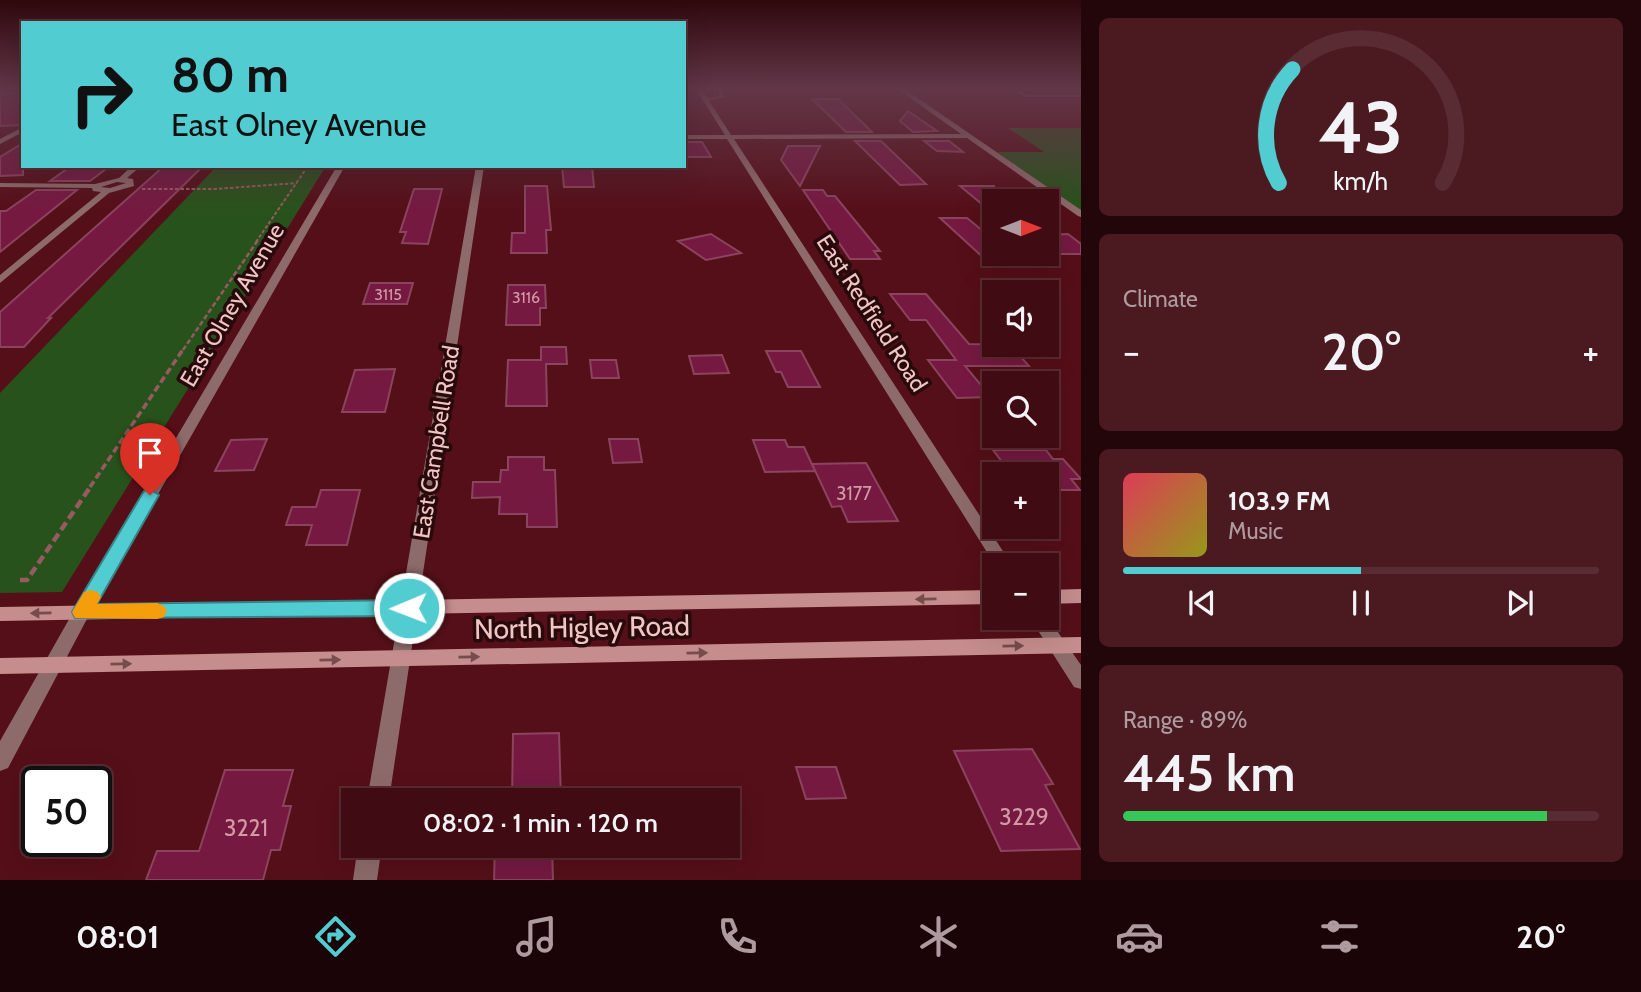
<!DOCTYPE html>
<meta charset="utf-8">
<style>
:root{--surface:#400b12;--page:#4b1920;--text:#f1f3f6;--muted:#ae9b9f;--line:#592b32;--accent:#51ccd1}
body{margin:0;font-family:Cabin,sans-serif;background:var(--page);color:var(--text);height:100vh;display:flex;flex-direction:column;font-size:26px;white-space:nowrap}
*{box-sizing:border-box;margin:0}
p{font-size:23px;color:var(--muted)}
.icon{flex:none;width:38px;height:38px;fill:none;stroke:currentColor;stroke-width:2;stroke-linecap:round;stroke-linejoin:round}
.map{position:relative;flex:1;overflow:hidden}
.side{display:flex;flex-direction:column;gap:18px;padding:18px;background:#23060a;width:560px}
.side>*{flex:none}
.top-card{position:absolute;left:21px;top:21px;width:665px;height:147px;border-radius:0px;box-shadow:0 7px 28px #0002,0 0 0 2px var(--line);background:#51ccd1;color:#111;overflow:hidden}
.needle{width:46px;rotate:90deg}
.controls{position:absolute;left:982px;top:189px;display:grid;gap:14px}
.controls a{display:grid;place-items:center;width:77px;height:77px;border-radius:0px;background:var(--surface);box-shadow:0 7px 28px #0002,0 0 0 2px var(--line);font-size:35px}
.speed{position:absolute;left:21px;top:766px;display:flex;gap:14px;font-size:35px;font-weight:700;text-align:center}
.speed>*{display:grid;place-content:center;width:91px;height:91px;border-radius:50%;background:var(--surface);box-shadow:0 7px 28px #0002,0 0 0 2px var(--line);line-height:1}
.speed .limit{border:4px solid #111;border-radius:10px;background:#fff;color:#111}
.pin{position:absolute;display:grid;place-items:center;width:60px;height:60px;color:#fff;margin:-72px -30px;border-radius:50% 50% 50% 0;rotate:-45deg;box-shadow:0 0 7px #0007}
.pin .icon{rotate:45deg}
.me{position:absolute;width:77px;margin:-38px;rotate:269deg;stroke-linejoin:round;filter:drop-shadow(0 0 5px #0008)}
.turn{display:flex;align-items:center;gap:24px;height:147px;padding:0 35px;font-size:32px}
.turn .icon{width:91px;height:91px;stroke-width:2.5}
.turn b{display:block;font-size:49px;line-height:60px}
.big{font-size:52px;font-weight:600;line-height:1.1}
.side .tile{flex:1;display:flex;flex-direction:column;justify-content:center;gap:10px;min-width:0;padding:0 24px;border-radius:10px;background:var(--page)}
.side .dial{align-items:center;gap:0}
.dial svg{height:182px;overflow:visible;fill:none;stroke:var(--line);stroke-width:7;stroke-linecap:round;text-anchor:middle}
.dial text{fill:var(--text);stroke:none}
.song{display:flex;align-items:center;gap:21px}
.cover{width:84px;height:84px;border-radius:10px;background:linear-gradient(135deg,hsl(350 70% 55%),hsl(60 70% 35%))}
.played{height:7px;border-radius:4px;background:linear-gradient(90deg,var(--accent) 50%,var(--line) 50%)}
.keys{display:flex;justify-content:space-around;direction:ltr}
.heat{display:flex;justify-content:space-between;align-items:center;font-size:38px;direction:ltr}
.charge{height:10px;border-radius:5px;background:linear-gradient(90deg,#34c759 89%,var(--line) 0)}
.trip{position:absolute;left:341px;top:788px;width:399px;height:70px;border-radius:0px;background:var(--surface);box-shadow:0 7px 28px #0002,0 0 0 2px var(--line);font-weight:600;line-height:70px;text-align:center}
.tab-bar{display:flex;height:112px;justify-content:space-around;align-items:center;background:#1a0407;color:var(--muted)}
.tab-bar .icon{width:49px;height:49px}
.tab-bar .selected{color:var(--accent)}
.tab-bar b{font-size:32px;color:var(--text)}
main{display:flex;flex:1;min-height:0}
.map>svg:first-child{display:block}
.green{fill:#28521b}
.building{fill:#751941;stroke:#8b445d;stroke-width:2}
.lines{fill:none;stroke-linecap:round;stroke-linejoin:round}
.path-far3{stroke:#965b60;stroke-width:2;stroke-dasharray:3.5 2;stroke-linecap:butt}
.path-far2{stroke:#965b60;stroke-width:2.5;stroke-dasharray:5 2.5;stroke-linecap:butt}
.path-far1{stroke:#965b60;stroke-width:3.5;stroke-dasharray:7 3.5;stroke-linecap:butt}
.path{stroke:#965b60;stroke-width:4.5;stroke-dasharray:9 4.5;stroke-linecap:butt}
.service{fill:#8e6b6b;fill-rule:evenodd}
.minor{fill:#8e6b6b;fill-rule:evenodd}
.secondary{fill:#c58d8d;fill-rule:evenodd}
.oneway{fill:#764c4c}
.route{fill:#51ccd1;stroke:#358588;stroke-width:2}
.slow{fill:#f59e0b}
.labels{text-anchor:middle;stroke-width:7;stroke-linejoin:round;paint-order:stroke}
.far-number-label{font-size:16px;fill:#d29aa3}
.number-label{font-size:19px;fill:#d29aa3}
.street-label{font-size:23px;fill:#f1c5c4;stroke:#280a0c}
.near-number-label{font-size:23px;fill:#d29aa3}
.near-street-label{font-size:28px;fill:#f1c5c4;stroke:#280a0c}
</style>
<main>
<div class="map">
<svg width="1081" height="880" viewBox="0 0 1081 880">
<rect width="100%" height="100%" fill="#550f18"/>
<path class="green" d="M1008 128H1081V214L997 152H1044Z
M217 166H326L62 592 0 593V393Z"/>
<path class="building" d="M23 93V125L0 126V94Z
M812 99H838L872 132H846Z
M908 111 937 131 913 132 900 121Z
M855 141H881L926 184 900 185Z
M924 141H949L963 152 937 151Z
M684 142H702L711 157H684Z
M23 143V175L0 176V157Z
M788 146H820L800 186 781 160Z
M71 166H110L90 181H50Z
M164 166 200 169 48 318H51L24 347H0V312Z
M562 166H592L594 187H564Z
M525 186H547L551 230H546L547 253H511L512 233H525Z
M960 186H994V205H983Z
M414 189H442L428 244 402 243 406 232H400Z
M36 190H77L0 252V211H6Z
M803 190H823L827 196H835L880 251H874L880 259H850Z
M940 218H967L994 240V254H1010L1017 260 987 261Z
M711 234 741 253 706 260 678 241Z
M1068 234 1081 244V254H1046V235Z
M370 283H413L407 304H363Z
M508 285H545L546 308H540V325H506Z
M890 294H926L969 344 1010 345 1029 366H965L991 397 957 398 928 360H956L926 320H910Z
M541 347H566L567 364H546L547 406H506L508 360H541Z
M766 351H801L820 387H788L781 372H776Z
M722 355 729 373 694 374 689 356Z
M590 360H616L619 378H592Z
M395 369 385 412H342L355 370Z
M267 439 254 470 215 471 231 440Z
M609 439H638L642 462 613 463Z
M753 440H785L788 447H804L815 471 765 472Z
M993 450H1046L1053 459H1063L1081 479H1071L1080 490H1046V474H1033L1027 467H1006Z
M508 457H544V470H555L557 527H527V514H499L500 497 472 498 473 482H500L501 470H508Z
M866 463 898 521 848 522 841 506 832 507 812 464Z
M321 490H360L347 545H306L312 525H286L292 507H316Z
M559 733 561 800H512L513 734Z
M1032 749 1053 784 1045 785 1080 849 1001 851 954 751Z
M796 767H836L846 798 806 799Z
M225 770H293L283 806H291L280 850H271L263 880H146L157 851H199Z
M495 845H552L553 880H494Z"/>
<g class="lines">
<path class="path-far3" d="M142 189H215L297 183
M256 242 308 166"/>
<path class="path-far2" d="M183 350 258 240"/>
<path class="path-far1" d="M90 487 184 348"/>
<path class="path" d="M20 580H27L91 486"/>
<path class="service" d="M711 88H719L725 97 705 101V99L720 96 717 90Z
M1009 88H1014L1027 95H1081V97H1026Z"/>
<path class="minor" d="M695 88H701L731 135 961 134 896 88H903L1081 210V217L1078 216 967 138 734 139 1012 565H995L727 139H684V135H725Z
M23 127V132L0 144V139Z
M132 166H141L127 178 133 179 134 186 109 193 0 283V275L101 192 93 191 92 188 0 187V183L95 184 119 178ZM117 182 126 183 110 188 101 187Z
M337 166H345L88 617 8 768 0 771V741L76 607Z
M476 166H484L389 800H367Z
M1046 615 1081 665V689L1074 687 1030 618H1046Z
M358 845H382L377 880H353Z"/>
<path class="secondary" d="M1081 589V603L1046 604V590Z
M994 590V604L0 621V607Z
M1081 637V653L0 674V658Z"/>
</g>
<defs><path id="oneway-solid" d="M-6-.8H1V-3.2L6.5 0L1 3.2V.8H-6Z" transform="scale(1.75)"/></defs>
<g class="oneway">
<use href="#oneway-solid" transform="translate(926 599) rotate(179)"/>
<use href="#oneway-solid" transform="translate(41 613) rotate(179)"/>
<use href="#oneway-solid" transform="translate(1013 646) rotate(-1)"/>
<use href="#oneway-solid" transform="translate(697 653) rotate(-1)"/>
<use href="#oneway-solid" transform="translate(469 657) rotate(-1)"/>
<use href="#oneway-solid" transform="translate(330 660) rotate(-1)"/>
<use href="#oneway-solid" transform="translate(121 664) rotate(-1)"/>
</g>
<linearGradient id="sky" x2="0" y2="1"><stop stop-color="#2f080d"/><stop offset="0.42" stop-color="#623748"/><stop offset="1" stop-color="#623748" stop-opacity="0"/></linearGradient>
<rect width="1081" height="211" fill="url(#sky)"/>
<path class="route" d="M150 489 159 495 97 604 409 600 417 602 419 608 417 613 409 616 75 618 72 612 75 607 144 491Z"/>
<path class="slow" d="M91 590 98 592 101 597 97 604 157 603 164 606 167 611 164 617 157 619 75 618 72 612 84 592Z"/>
<g class="labels">
<g class="far-number-label">
<text x="388" y="300">3115</text>
<text x="526" y="303">3116</text>
</g>
<g class="number-label">
<text x="854" y="500">3177</text>
</g>
<g class="street-label">
<text transform="translate(232 305) rotate(-60)" y="8">East Olney Avenue</text>
<text transform="translate(872 313) rotate(57)" y="8">East Redfield Road</text>
<text transform="translate(436 442) rotate(-81)" y="8">East Campbell Road</text>
</g>
<g class="near-number-label">
<text x="1024" y="825">3229</text>
<text x="246" y="836">3221</text>
</g>
<g class="near-street-label">
<text transform="translate(582 627) rotate(-1)" y="10">North Higley Road</text>
</g>
</g>
</svg>
<div class="controls">
<a><svg class="needle" viewBox="-14 -14 28 28"><path d="M0-13l5 13h-10z" fill="#e53935"/><path d="M0 13l5-13h-10z" fill="#ae9b9f"/></svg></a>
<a><svg class="icon" aria-label="sound" viewBox="0 0 24 24"><path d="M4 9h4l5-4v14l-5-4H4zM17 9q2 3 0 6"/></svg></a>
<a><svg class="icon" aria-label="search" viewBox="0 0 24 24"><circle cx="10" cy="10" r="6"/><path d="M15 15l6 6"/></svg></a>
<a>+</a>
<a>−</a>
</div>
<div class="speed"><div class="limit">50</div></div>
<div class="pin" style="left:150px;top:495px;background:#d93025"><svg class="icon" aria-label="arrive" viewBox="0 0 24 24"><path d="M6 21V4h12l-3 4 3 4H6"/></svg></div>
<svg class="me" style="left:409px;top:608px" viewBox="-20 -20 40 40"><circle r="17" fill="#51ccd1" stroke="#fff" stroke-width="3"/><path d="M0-11L8 9 0 5-8 9z" fill="#fff"/></svg>
<div class="trip">08:02 · 1 min · 120 m</div>
<div class="top-card">
<div class="turn"><svg class="icon" aria-label="right" viewBox="0 0 24 24"><path d="M7 20v-9h11M14 6l5 5-5 5"/></svg><div><b>80 m</b>East Olney Avenue</div></div>
</div>
</div>
<section class="side">
<div class="tile dial"><svg viewBox="0 0 100 80">
<path d="M14 69A42 42 0 1 1 86 69"/>
<path d="M14 69A42 42 0 0 1 20 19" stroke="#51ccd1"/>
<text x="50" y="56" font-size="32" font-weight="700">43</text>
<text x="50" y="72" font-size="11">km/h</text>
</svg></div>
<div class="tile"><p>Climate</p>
<div class="heat"><a>−</a><b class="big">20°</b><a>+</a></div>
</div>
<div class="tile">
<div class="song"><i class="cover"></i><div><b>103.9 FM</b><p>Music</p></div></div>
<div class="played"></div>
<div class="keys"><svg class="icon" aria-label="previous" viewBox="0 0 24 24"><path d="M18 5L8 12l10 7zM5 5v14"/></svg><svg class="icon" aria-label="pause" viewBox="0 0 24 24"><path d="M8 5v14M16 5v14"/></svg><svg class="icon" aria-label="next" viewBox="0 0 24 24"><path d="M6 5l10 7-10 7zM19 5v14"/></svg></div>
</div>
<div class="tile"><p>Range · 89%</p><b class="big">445 km</b><div class="charge"></div></div>
</section>
</main>
<nav class="tab-bar">
<b>08:01</b>
<svg class="icon selected" aria-label="directions" viewBox="0 0 24 24"><path d="M12 3l9 9-9 9-9-9zM9 14v-3h6M13 9l2 2-2 2"/></svg>
<svg class="icon" aria-label="music" viewBox="0 0 24 24"><path d="M9 18V5l10-2v13"/><circle cx="6" cy="18" r="3"/><circle cx="16" cy="16" r="3"/></svg>
<svg class="icon" aria-label="phone" viewBox="0 0 24 24"><path d="M5 4h4l2 5-3 2q2 4 5 5l2-3 5 2v4C11 20 4 13 5 4z"/></svg>
<svg class="icon" aria-label="climate" viewBox="0 0 24 24"><path d="M12 3v18M4 7l16 10M4 17L20 7"/></svg>
<svg class="icon" aria-label="car" viewBox="0 0 24 24"><path d="M5 17H2v-5l4-1 3-4h7l3 4 3 1v5h-3M9 17h6M6 11h13"/><circle cx="7" cy="17" r="2"/><circle cx="17" cy="17" r="2"/></svg>
<svg class="icon" aria-label="filters" viewBox="0 0 24 24"><path d="M4 7h16M4 17h16"/><circle cx="9" cy="7" r="2"/><circle cx="15" cy="17" r="2"/></svg>
<b>20°</b>
</nav>
